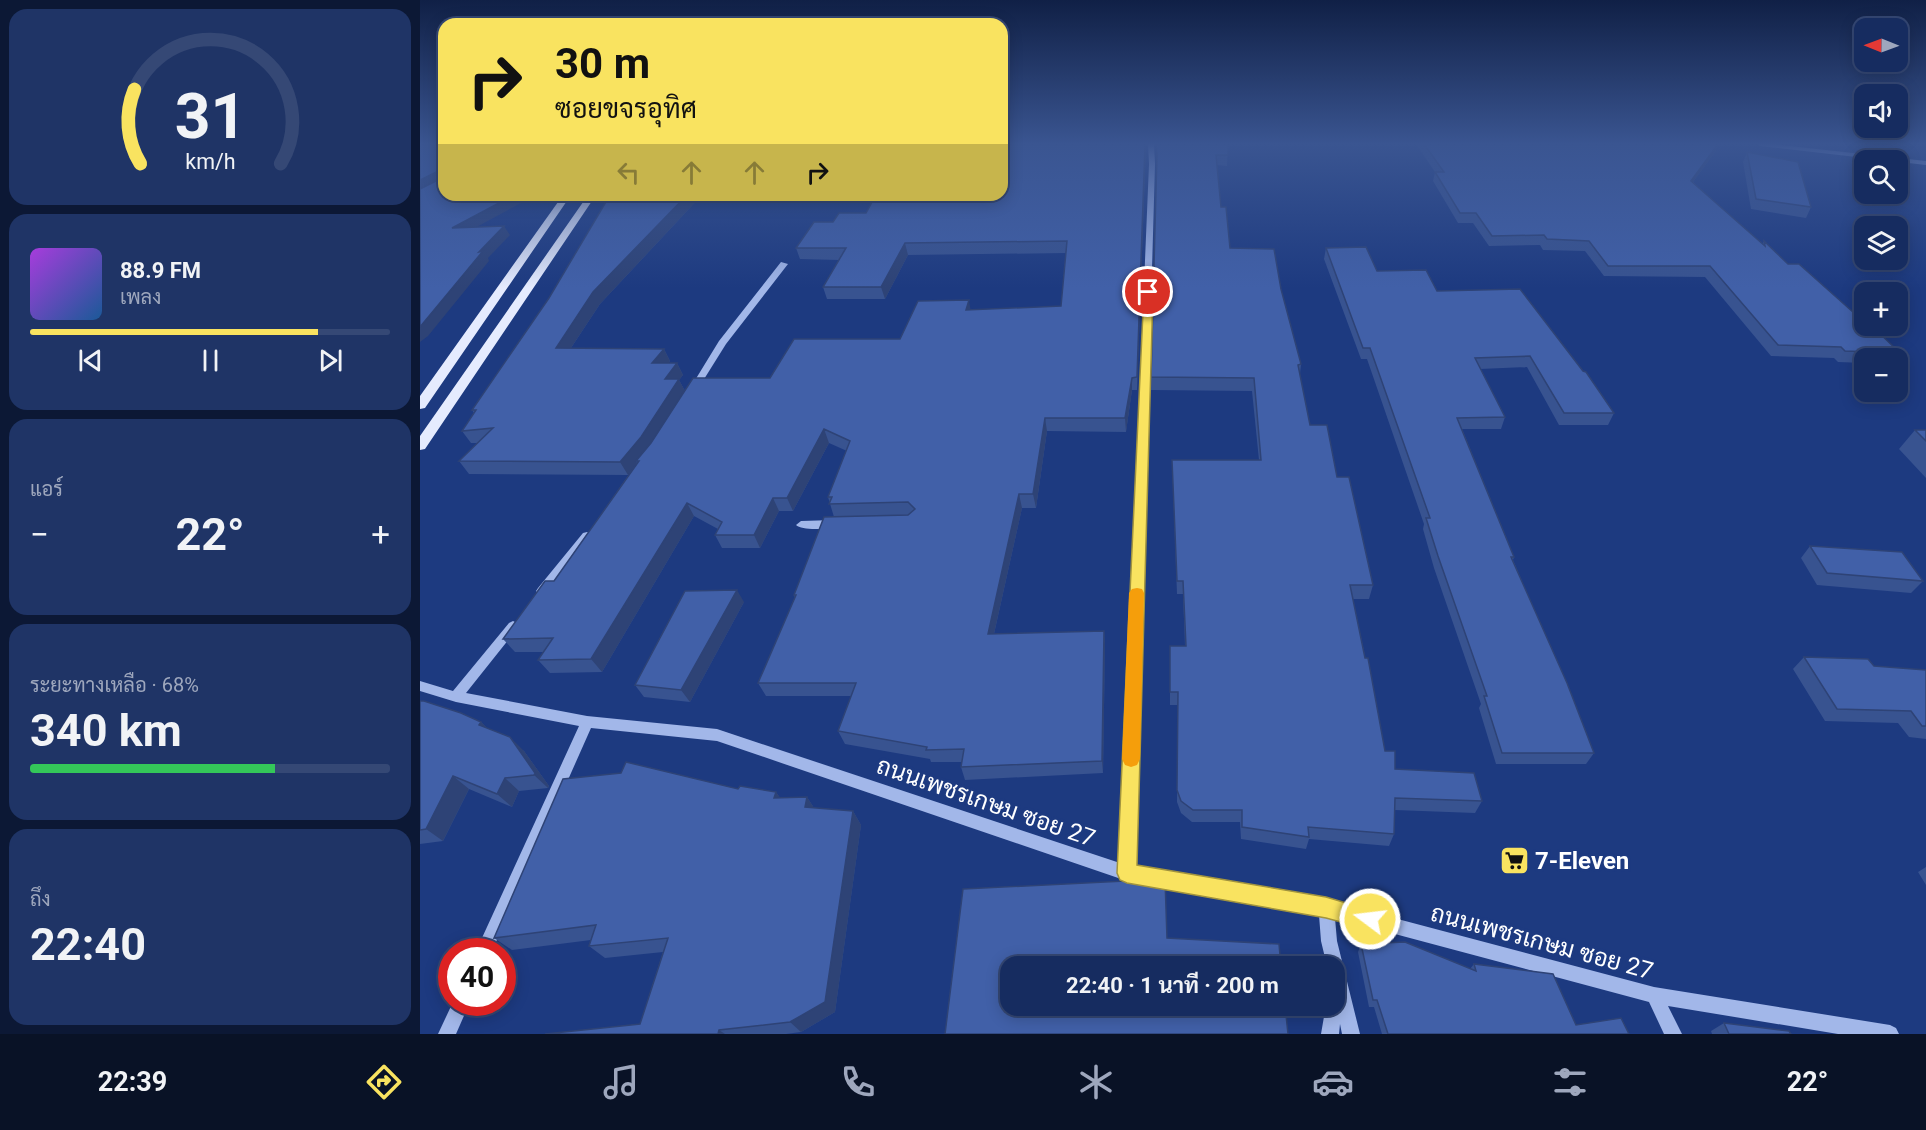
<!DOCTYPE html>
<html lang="th">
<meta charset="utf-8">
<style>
:root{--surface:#162c60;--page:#1f3466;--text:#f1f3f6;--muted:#9ea7bd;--line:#354875;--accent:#f9e360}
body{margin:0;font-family:Roboto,Sarabun,sans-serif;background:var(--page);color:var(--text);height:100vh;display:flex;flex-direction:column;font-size:22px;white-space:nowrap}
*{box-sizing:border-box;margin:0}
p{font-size:20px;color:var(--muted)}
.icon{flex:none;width:33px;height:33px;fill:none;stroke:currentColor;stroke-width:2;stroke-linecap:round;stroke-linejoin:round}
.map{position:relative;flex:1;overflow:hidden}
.sheet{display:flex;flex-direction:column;gap:9px;padding:9px;background:#0c1835;width:420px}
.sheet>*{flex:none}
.top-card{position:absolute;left:18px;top:18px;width:570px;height:183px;border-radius:18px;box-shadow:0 3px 15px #0003,0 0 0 2px var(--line);background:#f9e360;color:#111;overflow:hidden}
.needle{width:39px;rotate:271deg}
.controls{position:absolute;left:1434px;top:18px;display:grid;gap:12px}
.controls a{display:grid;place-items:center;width:54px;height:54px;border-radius:12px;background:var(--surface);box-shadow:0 3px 15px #0003,0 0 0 2px var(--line);font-size:30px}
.speed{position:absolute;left:18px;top:938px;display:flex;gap:12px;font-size:30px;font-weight:700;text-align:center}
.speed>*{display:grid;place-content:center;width:78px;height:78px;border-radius:50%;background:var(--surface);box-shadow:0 3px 15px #0003,0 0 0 2px var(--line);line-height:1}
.speed .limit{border:9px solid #d22;background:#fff;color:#111}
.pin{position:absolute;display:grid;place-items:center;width:51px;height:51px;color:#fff;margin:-26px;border:3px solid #fff;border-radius:50%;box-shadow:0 2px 6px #0007}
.me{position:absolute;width:66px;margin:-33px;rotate:285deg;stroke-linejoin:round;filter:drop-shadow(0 0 4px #0008)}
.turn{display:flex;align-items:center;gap:21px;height:126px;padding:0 18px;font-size:27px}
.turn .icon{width:78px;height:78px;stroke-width:2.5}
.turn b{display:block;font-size:42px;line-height:51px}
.lanes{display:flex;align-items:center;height:57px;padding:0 18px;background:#0003;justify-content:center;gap:30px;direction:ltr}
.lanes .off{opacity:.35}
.big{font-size:45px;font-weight:700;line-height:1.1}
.sheet .tile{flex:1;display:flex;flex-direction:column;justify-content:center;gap:9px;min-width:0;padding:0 21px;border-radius:18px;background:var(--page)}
.sheet .dial{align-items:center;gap:0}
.dial svg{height:156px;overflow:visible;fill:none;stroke:var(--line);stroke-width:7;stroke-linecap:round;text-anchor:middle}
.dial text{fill:var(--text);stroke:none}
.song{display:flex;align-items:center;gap:18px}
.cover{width:72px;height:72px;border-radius:9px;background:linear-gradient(135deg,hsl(280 70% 55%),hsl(210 70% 35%))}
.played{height:6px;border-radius:3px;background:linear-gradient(90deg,var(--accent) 80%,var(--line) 80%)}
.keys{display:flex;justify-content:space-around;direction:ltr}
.heat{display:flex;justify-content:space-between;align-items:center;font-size:33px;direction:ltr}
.charge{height:9px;border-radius:4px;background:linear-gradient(90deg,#34c759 68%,var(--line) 0)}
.trip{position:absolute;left:580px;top:956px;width:345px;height:60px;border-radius:18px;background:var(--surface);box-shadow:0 3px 15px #0003,0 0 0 2px var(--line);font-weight:700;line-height:60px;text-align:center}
.tab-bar{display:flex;height:96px;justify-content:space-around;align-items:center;background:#091226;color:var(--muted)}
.tab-bar .icon{width:42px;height:42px}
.tab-bar .on{color:var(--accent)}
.tab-bar b{font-size:27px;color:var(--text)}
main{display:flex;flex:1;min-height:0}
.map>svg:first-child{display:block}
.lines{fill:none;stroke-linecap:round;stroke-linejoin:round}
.minor{fill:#a2b7e9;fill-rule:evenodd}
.major{fill:#e5ebfe;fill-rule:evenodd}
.wall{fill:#385390}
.shaded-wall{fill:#2e4376}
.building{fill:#4160a8;stroke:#2e4376;stroke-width:1.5}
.route{fill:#f9e360;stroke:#a2943e;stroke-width:1.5}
.slow{fill:#f59e0b}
.labels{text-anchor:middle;stroke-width:6;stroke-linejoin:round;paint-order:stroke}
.near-street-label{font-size:24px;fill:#fff;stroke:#1d3a80}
.near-poi-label{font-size:24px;font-weight:bold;fill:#fff;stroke:#1d3a80;text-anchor:start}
</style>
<main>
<section class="sheet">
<div class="tile dial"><svg viewBox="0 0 100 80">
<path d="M14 69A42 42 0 1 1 86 69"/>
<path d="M14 69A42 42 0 0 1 11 31" stroke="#f9e360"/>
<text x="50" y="56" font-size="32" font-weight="700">31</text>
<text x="50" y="72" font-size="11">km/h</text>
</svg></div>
<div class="tile">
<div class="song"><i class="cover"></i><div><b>88.9 FM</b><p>เพลง</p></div></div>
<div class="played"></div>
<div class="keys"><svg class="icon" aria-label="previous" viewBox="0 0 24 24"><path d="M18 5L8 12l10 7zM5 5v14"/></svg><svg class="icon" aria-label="pause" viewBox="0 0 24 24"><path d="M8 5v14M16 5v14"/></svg><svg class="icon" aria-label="next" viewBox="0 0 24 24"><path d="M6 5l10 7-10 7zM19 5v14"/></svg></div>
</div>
<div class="tile"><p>แอร์</p>
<div class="heat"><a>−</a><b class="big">22°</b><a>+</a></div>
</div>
<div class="tile"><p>ระยะทางเหลือ · 68%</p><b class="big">340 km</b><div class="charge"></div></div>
<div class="tile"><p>ถึง</p><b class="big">22:40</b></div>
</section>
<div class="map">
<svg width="1506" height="1034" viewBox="0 0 1506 1034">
<rect width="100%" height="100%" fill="#1d3a80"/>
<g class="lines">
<path class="minor" d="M728 144H734L735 164 715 867 906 900 1234 987 1470 1025 1476 1028 1479 1034H1418L1248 1006 1262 1034H1244L1229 1002 915 918 917 941 940 1034H922L920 1024 919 1034H901L906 1005H915V966H907L901 941 899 915 707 881 297 741 171 728 72 951H56L159 726 36 702 0 691V681L33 691 89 623 93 621 97 623 99 626 97 629 46 693 167 716 297 729 700 863 729 164Z
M1337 144H1352L1506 161V165L1340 146Z
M361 262 368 264 306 344 276 392H270L269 390 299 341Z
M414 520 419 524C413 530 382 531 376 525L381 521Z
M167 532 171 533 172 536 171 539 126 594H118L116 591 118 588 163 533Z
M33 1002H50L36 1034H18Z"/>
<path class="major" d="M143 195H151L5 408 0 409V396Z
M168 195H176L5 449 0 450V436Z"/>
</g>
<path class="wall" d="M582 144H726L717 390H712L706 432 627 431 616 508H602L574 634 684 631 685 644 683 773 545 780 541 767 542 762H511L510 759 425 744 418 731 431 696H346L338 683 375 598 374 595 414 517 408 497 427 451 409 443 373 511H359L340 548H302L295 535 298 529 274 516 182 672 130 673 118 660 124 652H95L83 639 134 581 217 463 208 475 49 474 39 461 58 443H51L42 431 54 413 52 410 129 298 190 195H282L180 304 151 348 244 349 250 361 248 363H257L263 375 259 380 265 391 350 378 480 339 551 310 641 306 646 253 488 255 465 299H407L403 287 419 260 380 259 376 248 413 222 446 213Z
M736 144H808L807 166 797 165 801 207 810 248 861 289 881 364 880 374 890 425 917 477 953 585 949 599H933L965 751 975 769 1062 801 1055 813 975 810 974 834 969 846 889 839 886 849 821 839 820 822H772L761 813 757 802 758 705H750V646H765L763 594H757L752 460H839L832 391 731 390 737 160Z
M996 144H1298L1295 152 1273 182 1342 244 1344 241 1368 264 1480 353 1476 358H1444V363L1418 362 1414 358 1351 356 1285 277 1184 276 1165 251 1123 250 1120 245 1069 246 1053 223H1038L1013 181 1015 172Z
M1327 152 1391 207 1386 218 1331 209 1323 162Z
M906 248 957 271 1017 291 1194 413 1188 425H1139L1107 367 1060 369 1085 417 1081 429H1042L1094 557 1093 560 1174 753 1166 764H1076L1059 708 1061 704 1014 568 1003 529 1004 524 947 359H941L904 259Z
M1495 430H1506V478L1479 449Z
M1390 546 1503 581 1491 593 1397 585 1381 558Z
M324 602 270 702 224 697 215 685Z
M1384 657 1454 666 1506 670V739L1489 737 1478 723 1405 721 1373 669Z
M0 701 61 722 68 729 104 751 129 786 128 788 99 791 92 807 49 789 23 841 0 844Z
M318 789 356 792 360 798 387 797 394 808 433 811 441 825 415 1012 381 1032 366 1034H125L220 1024 243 952 185 958 169 946 171 940 92 950 74 938Z
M1506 867V885L1498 872Z
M941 944 1050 969 1054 964 1156 1025 1209 1034H962L954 1007H949L938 952Z
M1304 1023 1371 1034H1292L1291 1031Z"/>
<path class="shaded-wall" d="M725 144H726L717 390V377Z
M1298 144 1295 152 1267 190 1271 181Z
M18 171 23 180 0 191V180Z
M94 195H116L38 237 32 228Z
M267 195H282L180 304 143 360 136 348 173 292Z
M84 226 90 235 68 258 69 261 8 336 0 342V327L59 252Z
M485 243 488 255 465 299 461 287Z
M549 300 551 313 546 310Z
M244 349 250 361 238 375 232 363Z
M257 363 263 375 259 380 265 391 228 450 216 461 217 463 208 475 200 462 245 379Z
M712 378V390L706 432 705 418Z
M625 418 627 431 616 508 613 494Z
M404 429 409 443 373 511 367 498Z
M599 494 602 508 571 647 568 634Z
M353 498 359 511 340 548 334 535Z
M267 503 274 516 182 672 171 659Z
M317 590 324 602 270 702 261 690Z
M684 631 685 644 683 773 682 761Z
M61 722 75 735 59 725Z
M90 737 104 751 129 786 128 788 114 775Z
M33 776 49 789 23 841 6 829Z
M85 778 99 791 92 807 77 794Z
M356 792 366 806 354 798Z
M387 797 396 811 385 807Z
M433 811 441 825 415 1012 381 1032 370 1022Z
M299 1030 305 1034H298Z"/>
<path class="building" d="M0 144H24V195H94L32 228 84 226 59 252 63 251 0 327V189L20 179V172L18 171 0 180Z
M582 144H725L717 377 712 378 705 418H625L613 494H599L568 634 684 631 682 761 541 767 544 749 506 750 507 747 418 731 436 683H338L376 595H374L404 517 488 515 495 509 488 502 409 504 412 497H408L430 441 404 429 367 498H353L334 535H295L302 522 267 503 171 659 118 660 133 638 83 639 125 581H134L219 461H216L231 443 273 378H350L374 339H480L498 301 549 300 546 310 641 306 647 241 485 243 461 287H403L426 248H376L394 222H413L419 213H446L456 195H582Z
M736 144H808V155H796L801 207H806L810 248 854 249 861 289 881 364 878 365 890 425H907L917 477H929L953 585H930L945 658H948L965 751H975V769L1054 773 1062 801 975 798 974 834 888 827 889 837 822 827V810H773L761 801 757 790 758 692H750V646H766L763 581H757L752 460H841L834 378 731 377 737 154Z
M1004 144H1298L1271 181 1345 246 1344 241 1368 264H1379L1433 312H1439L1444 318V326H1452L1480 353 1425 351 1421 347 1358 345 1290 266H1188L1169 241 1127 239 1124 235 1072 236 1056 213H1040L1015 172H1024Z
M1327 152 1378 162 1391 207 1336 199Z
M190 195H267L173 292 136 348 244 349 232 363H257L245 379H259L221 437 200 462 39 461 73 428 42 431 56 410H52L129 298Z
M946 247 957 271 1006 270 1017 291 1100 289 1163 371 1166 372 1194 413H1144L1110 356 1055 358 1085 417 1037 418 1094 557H1091L1147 683 1174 753H1082L1064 696H1067L1018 556 1006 518H1010L950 348H943L906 248Z
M1495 430H1506V441Z
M1390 546 1482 552 1503 581 1407 573Z
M317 590 261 690 215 685 265 591Z
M1384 657 1448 659 1454 666 1506 670V726H1502L1491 711 1417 709Z
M0 701H4L41 713 61 722 59 725 90 737 115 773 114 775 85 778 77 794 33 776 6 829 0 830Z
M206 762 318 789 320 786 356 792 354 798 387 797 385 807 433 811 405 1002 370 1022 299 1030 298 1034H125L220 1024 248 938 169 946 176 925 74 938 143 779 201 773Z
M745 879 747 938 859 944 861 966H591V1005H865L868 1034H525L543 889Z
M985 942 1056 971 1054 964 1133 974 1156 1025 1201 1018 1209 1034H968L957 1000H953L941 944Z
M1304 1023 1369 1031 1371 1034H1309Z"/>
<linearGradient id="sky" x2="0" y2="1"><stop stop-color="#102046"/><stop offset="0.5" stop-color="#3a5591"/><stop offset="1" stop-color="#3a5591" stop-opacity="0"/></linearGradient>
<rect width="1506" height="288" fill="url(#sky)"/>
<path class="route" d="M724 290 733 292 717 865 906 897 957 912 960 919 957 927 950 930 906 918 707 883 700 880 697 873Z"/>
<path class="slow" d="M717 588 722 589 724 593 720 759 717 765 711 767 705 765 702 759 709 593 712 589Z"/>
<defs>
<symbol id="supermarket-square" viewBox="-11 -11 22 22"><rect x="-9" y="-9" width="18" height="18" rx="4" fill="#f9e360" stroke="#1d3a80"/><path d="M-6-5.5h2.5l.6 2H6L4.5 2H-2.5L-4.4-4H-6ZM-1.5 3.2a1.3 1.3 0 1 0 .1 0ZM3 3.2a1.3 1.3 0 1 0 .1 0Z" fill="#111"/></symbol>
</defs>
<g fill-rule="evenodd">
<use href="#supermarket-square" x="1078" y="844" width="33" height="33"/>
</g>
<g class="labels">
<g class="near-street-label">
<text transform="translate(566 802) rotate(19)" y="8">ถนนเพชรเกษม ซอย 27</text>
<text transform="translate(1122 942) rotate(15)" y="8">ถนนเพชรเกษม ซอย 27</text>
</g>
<g class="near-poi-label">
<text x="1115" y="869">7-Eleven</text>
</g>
</g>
</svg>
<div class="controls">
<a><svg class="needle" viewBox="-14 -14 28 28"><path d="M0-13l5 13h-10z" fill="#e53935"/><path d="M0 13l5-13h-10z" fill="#9ea7bd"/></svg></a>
<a><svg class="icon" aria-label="sound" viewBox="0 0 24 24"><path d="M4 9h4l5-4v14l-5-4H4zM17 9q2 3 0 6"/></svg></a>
<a><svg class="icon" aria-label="search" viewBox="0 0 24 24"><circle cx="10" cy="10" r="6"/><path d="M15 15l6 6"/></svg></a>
<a><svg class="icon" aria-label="layers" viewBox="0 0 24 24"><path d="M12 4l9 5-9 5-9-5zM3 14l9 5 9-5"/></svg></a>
<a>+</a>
<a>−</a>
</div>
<div class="speed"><div class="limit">40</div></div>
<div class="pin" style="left:728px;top:292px;background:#d93025"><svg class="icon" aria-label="arrive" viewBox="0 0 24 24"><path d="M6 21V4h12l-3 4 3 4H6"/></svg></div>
<svg class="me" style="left:950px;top:919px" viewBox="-20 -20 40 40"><circle r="17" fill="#f9e360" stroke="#fff" stroke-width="3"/><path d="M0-11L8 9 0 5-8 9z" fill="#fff"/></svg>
<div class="trip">22:40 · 1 นาที · 200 m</div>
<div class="top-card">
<div class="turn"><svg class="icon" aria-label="right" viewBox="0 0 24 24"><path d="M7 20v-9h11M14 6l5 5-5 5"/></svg><div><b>30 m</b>ซอยขจรอุทิศ</div></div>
<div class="lanes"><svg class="icon off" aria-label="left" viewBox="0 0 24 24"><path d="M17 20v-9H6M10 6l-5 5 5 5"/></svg><svg class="icon off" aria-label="ahead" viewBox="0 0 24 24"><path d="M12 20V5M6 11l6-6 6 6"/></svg><svg class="icon off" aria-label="ahead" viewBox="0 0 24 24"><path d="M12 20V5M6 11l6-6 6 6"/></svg><svg class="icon" aria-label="right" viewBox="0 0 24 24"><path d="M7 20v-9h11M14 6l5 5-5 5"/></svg></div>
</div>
</div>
</main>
<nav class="tab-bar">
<b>22:39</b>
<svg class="icon on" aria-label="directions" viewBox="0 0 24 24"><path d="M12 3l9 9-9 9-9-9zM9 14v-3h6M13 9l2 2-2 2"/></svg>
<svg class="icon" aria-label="music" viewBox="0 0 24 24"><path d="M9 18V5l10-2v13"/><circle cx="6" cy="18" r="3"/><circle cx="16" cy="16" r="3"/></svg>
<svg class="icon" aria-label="phone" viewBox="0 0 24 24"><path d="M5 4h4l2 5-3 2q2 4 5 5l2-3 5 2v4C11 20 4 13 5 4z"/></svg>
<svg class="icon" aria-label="climate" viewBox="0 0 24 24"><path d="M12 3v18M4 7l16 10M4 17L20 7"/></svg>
<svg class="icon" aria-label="car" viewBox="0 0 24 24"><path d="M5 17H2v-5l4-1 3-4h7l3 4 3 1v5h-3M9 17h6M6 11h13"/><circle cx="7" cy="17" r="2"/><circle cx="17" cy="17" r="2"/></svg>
<svg class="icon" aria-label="filters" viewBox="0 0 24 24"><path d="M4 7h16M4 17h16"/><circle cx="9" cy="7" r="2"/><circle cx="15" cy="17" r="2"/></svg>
<b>22°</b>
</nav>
